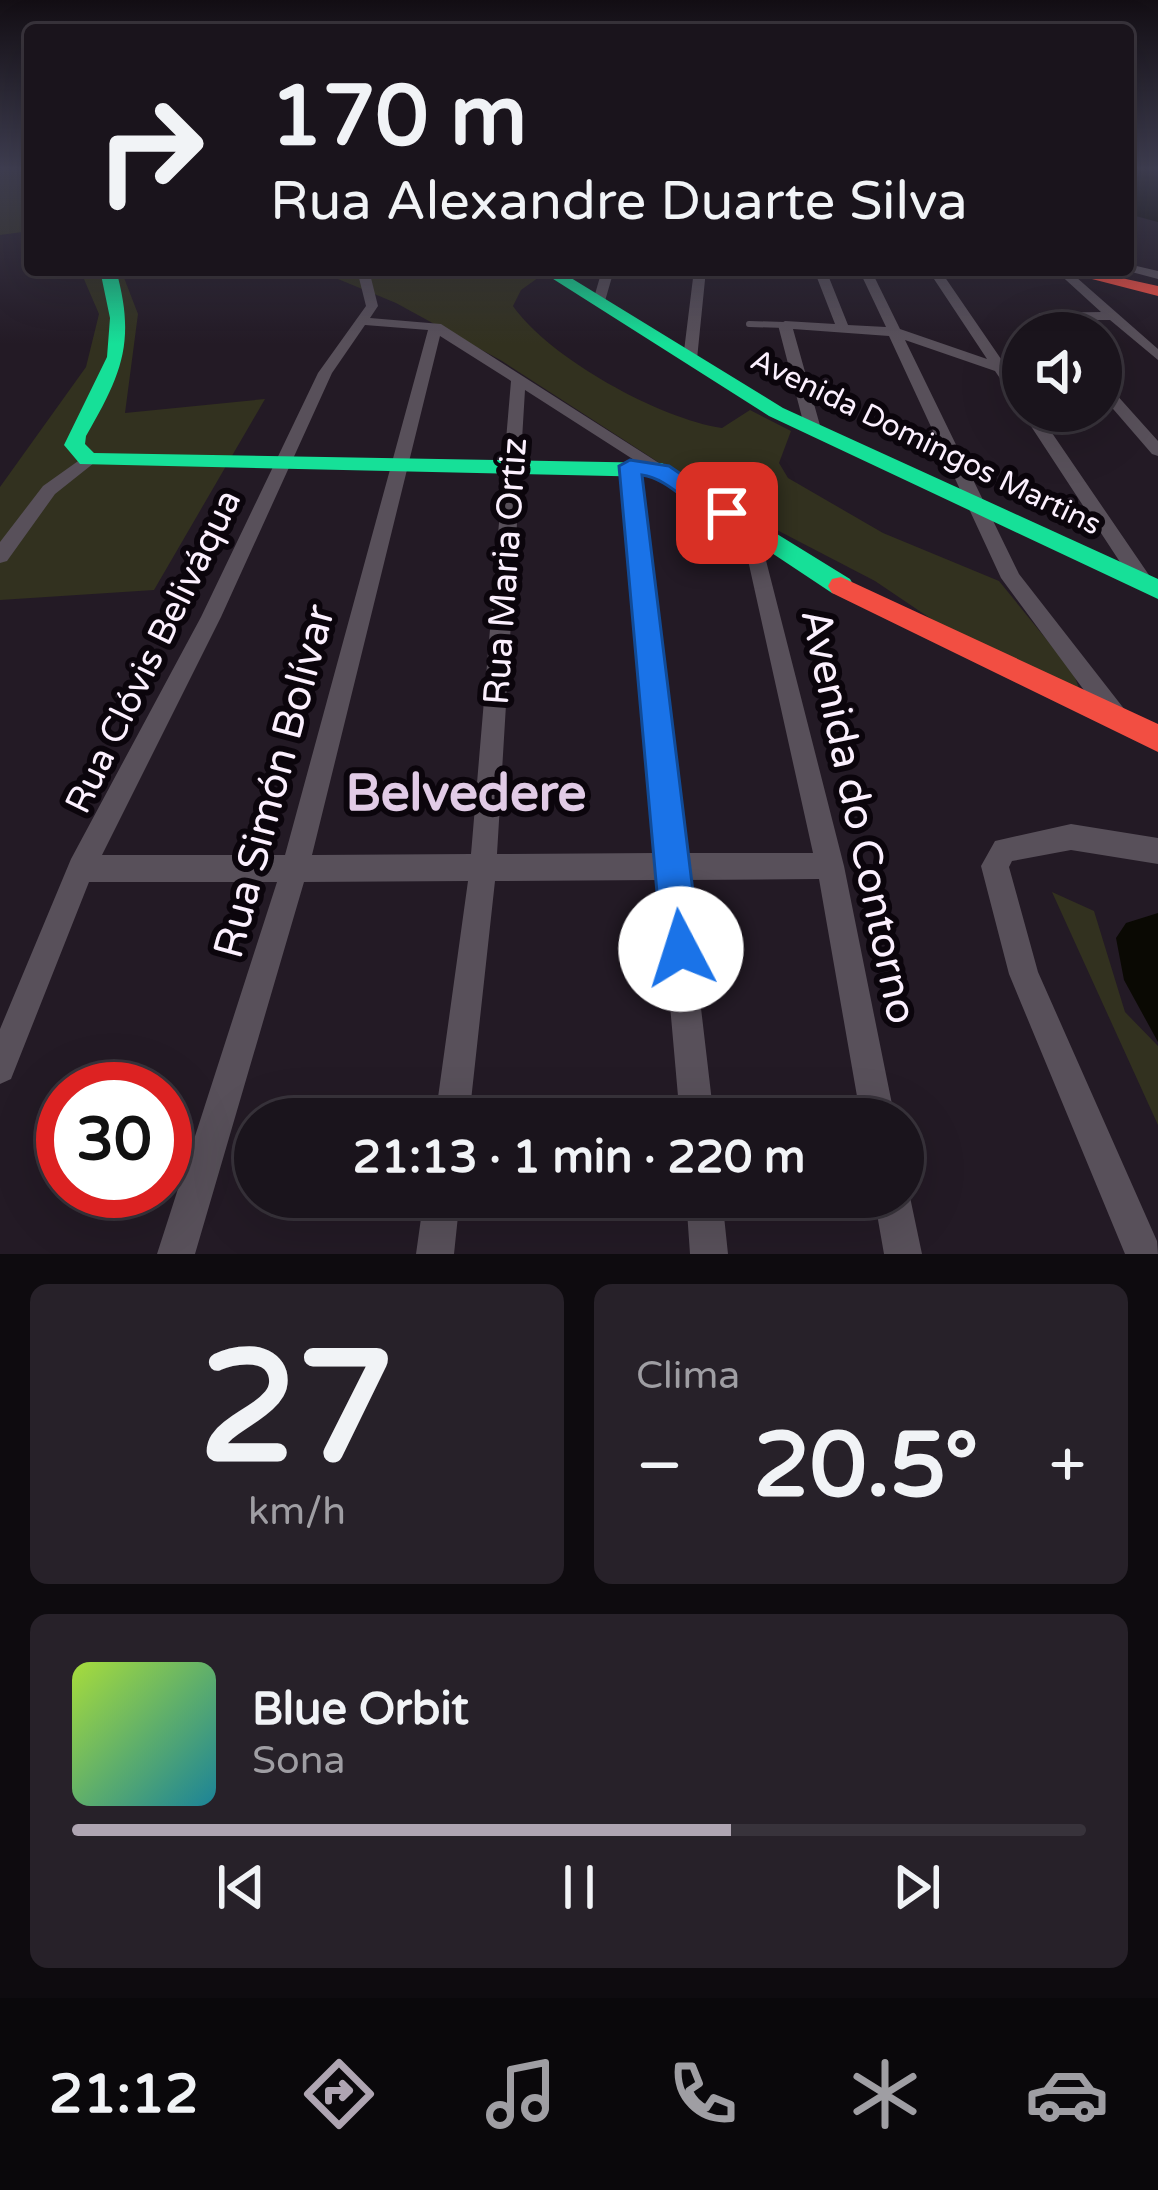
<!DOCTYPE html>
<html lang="pt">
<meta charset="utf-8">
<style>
:root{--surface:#1a141c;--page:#272129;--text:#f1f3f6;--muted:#9f9ea3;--line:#38333b;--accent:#afa5b2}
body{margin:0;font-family:"Varela Round",sans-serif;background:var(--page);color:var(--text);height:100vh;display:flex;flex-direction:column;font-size:45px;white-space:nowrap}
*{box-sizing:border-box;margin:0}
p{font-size:39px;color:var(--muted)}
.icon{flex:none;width:66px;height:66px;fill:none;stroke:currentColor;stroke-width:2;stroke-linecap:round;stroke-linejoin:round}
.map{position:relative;height:1254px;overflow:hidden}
.details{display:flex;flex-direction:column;gap:30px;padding:30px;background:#0e0b0f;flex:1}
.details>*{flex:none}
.hud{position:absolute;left:24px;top:24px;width:1110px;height:252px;border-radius:12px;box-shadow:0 12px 48px #0002,0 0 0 3px var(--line);background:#1a141c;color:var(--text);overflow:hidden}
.tools{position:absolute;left:1002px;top:312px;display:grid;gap:24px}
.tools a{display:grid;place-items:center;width:120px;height:120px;border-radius:50%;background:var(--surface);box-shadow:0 12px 48px #0002,0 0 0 3px var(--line);font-size:60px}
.speed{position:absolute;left:36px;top:1062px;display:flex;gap:24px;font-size:60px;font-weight:700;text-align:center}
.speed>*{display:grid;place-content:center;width:156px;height:156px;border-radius:50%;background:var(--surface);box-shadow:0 12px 48px #0002,0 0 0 3px var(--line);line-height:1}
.speed .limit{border:18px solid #d22;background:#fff;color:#111}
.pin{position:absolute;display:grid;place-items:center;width:102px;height:102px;color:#fff;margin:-51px;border-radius:24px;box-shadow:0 6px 18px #0006}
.me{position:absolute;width:132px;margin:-66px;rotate:355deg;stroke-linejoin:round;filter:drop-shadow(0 0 9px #0008)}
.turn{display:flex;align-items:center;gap:42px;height:252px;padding:0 48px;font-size:54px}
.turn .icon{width:156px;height:156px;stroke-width:2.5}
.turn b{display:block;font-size:84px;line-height:102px}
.big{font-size:90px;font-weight:700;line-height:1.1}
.details .tile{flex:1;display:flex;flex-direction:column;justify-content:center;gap:18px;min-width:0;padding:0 42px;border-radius:18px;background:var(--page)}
.details .dial{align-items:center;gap:0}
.dial b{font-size:156px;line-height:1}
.song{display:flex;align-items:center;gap:36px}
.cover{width:144px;height:144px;border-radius:18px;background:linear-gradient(135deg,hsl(80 70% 55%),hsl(190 70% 35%))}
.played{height:12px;border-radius:6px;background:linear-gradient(90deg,var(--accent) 65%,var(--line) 65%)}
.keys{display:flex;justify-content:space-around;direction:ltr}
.heat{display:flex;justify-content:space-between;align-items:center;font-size:66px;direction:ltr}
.details .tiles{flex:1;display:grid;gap:30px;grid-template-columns:1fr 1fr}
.tile:last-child{grid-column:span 2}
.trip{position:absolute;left:234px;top:1098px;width:690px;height:120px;border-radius:60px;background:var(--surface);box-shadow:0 12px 48px #0002,0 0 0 3px var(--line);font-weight:700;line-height:120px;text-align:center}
.tab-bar{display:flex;height:192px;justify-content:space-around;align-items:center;background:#0a080b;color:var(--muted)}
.tab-bar .icon{width:84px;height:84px}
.tab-bar .selected{color:var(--accent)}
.tab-bar b{font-size:54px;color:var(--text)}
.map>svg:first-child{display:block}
.green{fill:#32311f}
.water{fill:#0a0903}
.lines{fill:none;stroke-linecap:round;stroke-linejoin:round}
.lane{stroke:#58505a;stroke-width:6}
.street{fill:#58505a;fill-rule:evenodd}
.fast{fill:#16e098;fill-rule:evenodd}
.jam{fill:#f24e42;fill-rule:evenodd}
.route{fill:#1a73e8;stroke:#114b97;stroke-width:3}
.labels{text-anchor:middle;stroke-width:12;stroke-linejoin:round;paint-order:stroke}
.far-street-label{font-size:30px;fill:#fbf0fe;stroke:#0b050c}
.street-label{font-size:36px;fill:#fbf0fe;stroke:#0b050c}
.near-street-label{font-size:42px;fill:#fbf0fe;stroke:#0b050c}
.near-quarter-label{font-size:51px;font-weight:bold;fill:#e1cbe6;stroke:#0b050c}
</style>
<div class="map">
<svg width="1158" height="1254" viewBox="0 0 1158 1254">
<rect width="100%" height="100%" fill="#231a25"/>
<path class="green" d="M0 168H30V231L0 235Z
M80 270H121L138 314 125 413 265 399 154 590 0 600V487L86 367 99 314Z
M334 270H479L488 274 538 270 542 275 521 290 513 306C549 358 660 419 722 428L750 410 791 431 779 463 788 478 883 533 999 581 1073 672 1080 691 955 635 875 581 706 493 502 361 396 303 338 279Z
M1052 892 1094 911 1125 1012 1158 1046V1125Z"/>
<path class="water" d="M1128 168H1158V222L1128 214Z
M1158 913V1042L1124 980 1116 938 1126 923Z"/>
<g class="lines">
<path class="lane" d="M749 324 785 325"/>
<path class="street" d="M1128 264 1158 271V279L1124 270H1128Z
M364 270 370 274 378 306 370 318 441 324 670 470 668 474H656L525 390 497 854 656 853 622 466 630 461 638 466 683 853H813L742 533 744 529H758L844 866 895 1119H861L819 879 686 880 714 1119H680L659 880 495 881 469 1119H435L468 881 304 882 195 1254H157L277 882H89L11 1079 0 1084V1029L71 859 201 617 318 373 366 306 358 274ZM365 325 428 330 285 855H102L221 617 332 373ZM440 336 511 381 471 854 312 855Z
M602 270H614L605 301 599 305 593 301Z
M694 270H706L697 359 690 363 683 359Z
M814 270H826L848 325 886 327 859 270H871L900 329 987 359 928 270H940L1023 391V407L1018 405 995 371 905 340 1019 574 1125 710 1129 717 1125 724 1117 727 1109 724 1001 578 889 336 793 329 821 429 813 434 805 429 778 325 785 321 835 324Z
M1055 270H1068L1158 349V360L1110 320H1053L1061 333H1047L1038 316 1039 313 1101 312Z
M1101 382 1106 383 1158 441V456L1152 454 1101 395Z
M1023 409 1037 411 1151 578 1154 583 1151 588H1137L1021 411Z
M88 454 94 455V463L55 494 7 561 0 563V542L43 486Z
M1071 824 1158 838V864L1071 850 1012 861 1009 867 1038 972 1157 1241 1158 1254H1125L1009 974 981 866 995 841Z
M903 1184 910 1197 922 1254H884L874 1197H903Z
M424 1197H460L454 1254H416Z
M686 1197H722L728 1254H690Z"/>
<path class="fast" d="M100 270H116C136 341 122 374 86 436L85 444 94 453 662 463 850 579 854 586 841 595 832 593 657 477 80 464 64 445 107 357 110 318Z
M539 270H558L783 408 1158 579V599L769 416Z"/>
<path class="jam" d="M1057 270H1085L1158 286V296Z
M841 577 1158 724V752L832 593 828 586 832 579Z"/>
</g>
<linearGradient id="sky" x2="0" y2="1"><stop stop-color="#130e14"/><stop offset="0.49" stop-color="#3f3e51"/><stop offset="1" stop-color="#3f3e51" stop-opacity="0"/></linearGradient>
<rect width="1158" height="344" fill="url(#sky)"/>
<path class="route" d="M630 460 669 466 738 513 735 519C701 524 675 479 642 475L700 949 694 963 681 968 667 963 662 949 619 466Z"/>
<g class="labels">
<g class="far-street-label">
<text transform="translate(926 442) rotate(26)" y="10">Avenida Domingos Martins</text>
</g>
<g class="street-label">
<text transform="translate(504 571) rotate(-86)" y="13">Rua Maria Ortiz</text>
<text transform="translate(152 651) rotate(-64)" y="13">Rua Clóvis Beliváqua</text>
</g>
<g class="near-street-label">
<text transform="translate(273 781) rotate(-75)" y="15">Rua Simón Bolívar</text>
<text transform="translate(860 816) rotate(78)" y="15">Avenida do Contorno</text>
</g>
<g class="near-quarter-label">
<text x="466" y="810">Belvedere</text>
</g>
</g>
</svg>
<div class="tools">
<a><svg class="icon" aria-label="sound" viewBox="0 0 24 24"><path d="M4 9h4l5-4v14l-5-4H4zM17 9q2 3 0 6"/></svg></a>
</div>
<div class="speed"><div class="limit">30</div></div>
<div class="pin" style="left:727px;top:513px;background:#d93025"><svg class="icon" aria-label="arrive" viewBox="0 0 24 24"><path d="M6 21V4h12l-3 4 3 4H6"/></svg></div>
<svg class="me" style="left:681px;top:949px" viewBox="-20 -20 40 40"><circle r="19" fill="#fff"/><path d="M0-13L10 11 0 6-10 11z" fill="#1a73e8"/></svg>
<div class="trip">21:13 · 1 min · 220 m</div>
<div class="hud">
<div class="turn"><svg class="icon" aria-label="right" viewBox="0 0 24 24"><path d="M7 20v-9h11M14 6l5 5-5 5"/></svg><div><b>170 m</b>Rua Alexandre Duarte Silva</div></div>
</div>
</div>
<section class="details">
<div class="tiles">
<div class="tile dial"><b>27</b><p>km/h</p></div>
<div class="tile"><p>Clima</p>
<div class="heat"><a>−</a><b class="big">20.5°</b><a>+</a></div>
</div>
<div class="tile">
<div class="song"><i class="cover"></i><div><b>Blue Orbit</b><p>Sona</p></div></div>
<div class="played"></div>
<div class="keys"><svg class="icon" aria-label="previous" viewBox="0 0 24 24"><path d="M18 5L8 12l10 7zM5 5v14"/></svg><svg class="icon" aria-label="pause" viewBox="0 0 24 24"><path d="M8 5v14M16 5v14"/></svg><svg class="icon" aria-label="next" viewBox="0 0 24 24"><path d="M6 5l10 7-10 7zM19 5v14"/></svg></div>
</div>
</div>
</section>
<nav class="tab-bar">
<b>21:12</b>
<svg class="icon selected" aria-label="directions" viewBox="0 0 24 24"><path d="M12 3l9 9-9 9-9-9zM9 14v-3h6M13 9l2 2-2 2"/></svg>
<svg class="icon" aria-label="music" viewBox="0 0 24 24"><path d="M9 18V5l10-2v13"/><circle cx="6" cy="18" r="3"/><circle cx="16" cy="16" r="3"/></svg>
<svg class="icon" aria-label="phone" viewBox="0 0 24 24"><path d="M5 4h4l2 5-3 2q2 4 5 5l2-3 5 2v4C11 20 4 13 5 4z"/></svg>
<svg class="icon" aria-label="climate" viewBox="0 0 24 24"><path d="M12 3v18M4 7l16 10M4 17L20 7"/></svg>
<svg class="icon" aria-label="car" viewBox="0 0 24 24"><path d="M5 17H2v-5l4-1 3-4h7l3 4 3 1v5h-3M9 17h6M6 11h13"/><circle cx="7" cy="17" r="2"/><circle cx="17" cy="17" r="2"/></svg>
</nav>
